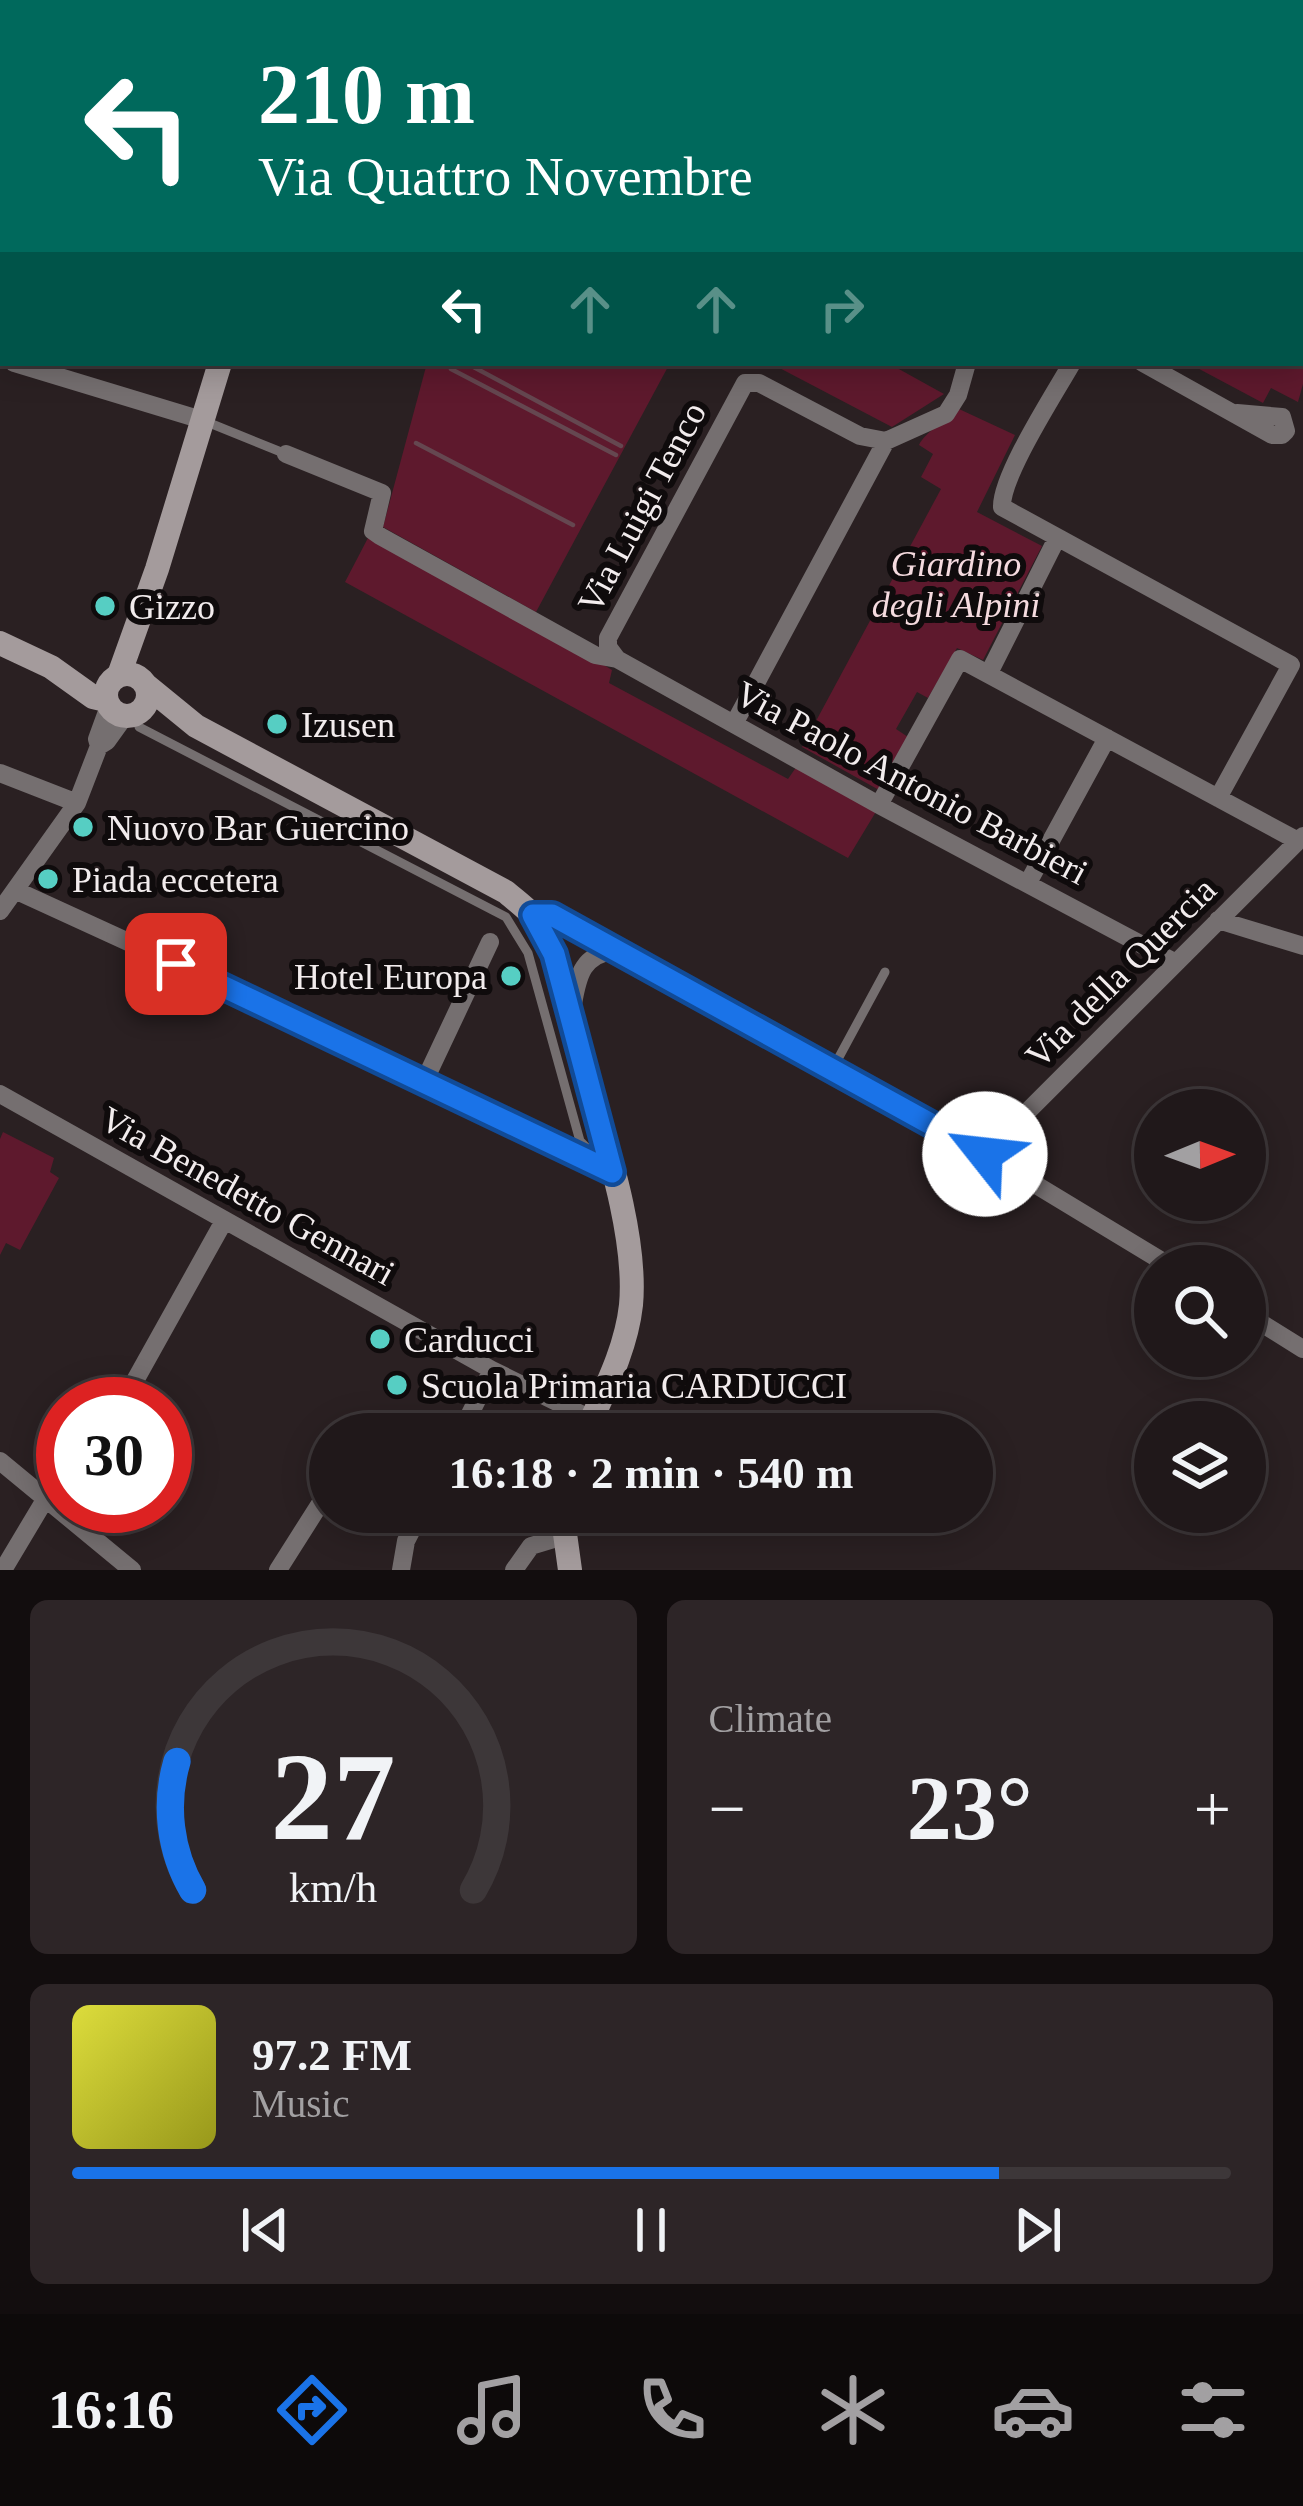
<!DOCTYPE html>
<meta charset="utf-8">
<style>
:root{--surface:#20181a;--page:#2d2527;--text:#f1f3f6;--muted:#a2a0a2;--line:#3d3739;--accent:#1a73e8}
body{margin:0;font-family:Georgia,serif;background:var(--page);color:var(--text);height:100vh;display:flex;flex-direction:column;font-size:45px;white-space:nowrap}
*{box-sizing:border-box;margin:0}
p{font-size:39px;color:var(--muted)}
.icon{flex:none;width:66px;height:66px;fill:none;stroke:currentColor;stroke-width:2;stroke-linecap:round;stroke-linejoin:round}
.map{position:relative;height:1570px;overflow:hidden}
.side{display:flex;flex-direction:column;gap:30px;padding:30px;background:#120d0e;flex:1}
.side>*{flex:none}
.hud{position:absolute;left:0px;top:0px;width:1305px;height:366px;box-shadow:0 6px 30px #0003,0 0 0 3px var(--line);background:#00695c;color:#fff;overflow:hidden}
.needle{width:78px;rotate:89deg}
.controls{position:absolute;left:1134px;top:1089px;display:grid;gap:24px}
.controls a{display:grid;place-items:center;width:132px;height:132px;border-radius:50%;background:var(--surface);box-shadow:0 6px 30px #0003,0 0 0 3px var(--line);font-size:60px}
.speed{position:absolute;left:36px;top:1377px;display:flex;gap:24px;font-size:60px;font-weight:700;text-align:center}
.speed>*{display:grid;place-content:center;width:156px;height:156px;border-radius:50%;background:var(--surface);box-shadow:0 6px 30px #0003,0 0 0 3px var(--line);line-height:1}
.speed .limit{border:18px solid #d22;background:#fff;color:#111}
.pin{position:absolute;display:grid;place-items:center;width:102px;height:102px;color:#fff;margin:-51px;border-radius:24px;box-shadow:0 6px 18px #0006}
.me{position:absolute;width:132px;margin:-66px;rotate:299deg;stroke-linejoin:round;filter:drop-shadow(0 0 9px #0008)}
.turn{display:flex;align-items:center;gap:42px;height:252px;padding:0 60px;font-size:54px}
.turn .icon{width:156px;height:156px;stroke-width:2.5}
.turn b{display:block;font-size:84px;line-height:102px}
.lanes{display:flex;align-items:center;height:114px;padding:0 60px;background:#0003;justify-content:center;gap:60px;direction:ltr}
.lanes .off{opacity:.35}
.big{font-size:90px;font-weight:800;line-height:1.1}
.side .card{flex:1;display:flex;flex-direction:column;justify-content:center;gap:18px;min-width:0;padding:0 42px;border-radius:18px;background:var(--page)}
.side .dial{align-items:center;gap:0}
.dial svg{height:312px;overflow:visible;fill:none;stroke:var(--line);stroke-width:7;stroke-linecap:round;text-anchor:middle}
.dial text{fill:var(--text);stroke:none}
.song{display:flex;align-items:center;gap:36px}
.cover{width:144px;height:144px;border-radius:18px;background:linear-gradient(135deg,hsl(60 70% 55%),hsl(60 70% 35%))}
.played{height:12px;border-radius:6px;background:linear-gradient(90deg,var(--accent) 80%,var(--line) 80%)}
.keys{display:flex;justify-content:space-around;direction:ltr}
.heat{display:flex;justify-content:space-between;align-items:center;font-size:66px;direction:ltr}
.side .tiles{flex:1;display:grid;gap:30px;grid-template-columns:1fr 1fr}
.card:last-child{grid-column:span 2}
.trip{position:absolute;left:309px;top:1413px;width:684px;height:120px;border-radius:60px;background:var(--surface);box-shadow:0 6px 30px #0003,0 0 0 3px var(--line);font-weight:800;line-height:120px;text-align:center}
.menu{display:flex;height:192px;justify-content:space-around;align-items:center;background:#0d0a0a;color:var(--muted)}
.menu .icon{width:84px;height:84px}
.menu .active{color:var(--accent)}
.menu b{font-size:54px;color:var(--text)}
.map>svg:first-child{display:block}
.green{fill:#5e192d}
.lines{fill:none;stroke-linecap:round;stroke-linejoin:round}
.stream{stroke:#654750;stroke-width:4.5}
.lane{stroke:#756f70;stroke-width:9}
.street{stroke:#756f70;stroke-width:18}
.secondary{stroke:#a49b9c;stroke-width:24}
.route-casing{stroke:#114b97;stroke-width:30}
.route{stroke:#1a73e8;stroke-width:21}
.poi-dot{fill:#56cec3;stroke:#0f0b0c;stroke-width:4.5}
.labels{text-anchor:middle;stroke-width:12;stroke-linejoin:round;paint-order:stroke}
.street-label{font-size:36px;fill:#f2eced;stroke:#0f0b0c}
.park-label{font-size:36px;font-style:italic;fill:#f5dbdf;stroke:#0f0b0c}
.poi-label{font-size:36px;fill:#f2eced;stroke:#0f0b0c;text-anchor:start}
</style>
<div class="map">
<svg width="1303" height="1570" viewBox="0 0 1303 1570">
<rect width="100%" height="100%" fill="#2a2022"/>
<path class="green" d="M1303 310V384L1298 402 1271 388 1263 403 1188 363H1302Z
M427 363H670L536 612 383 527Z
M770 363H888L944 394 892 427Z
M959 409 1015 435 977 512 1042 546 983 660 957 648 928 698 917 692 896 729 908 737 879 790 802 747 941 489 921 477 933 454 919 445C925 432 947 420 959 409Z
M369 536 599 662 612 670 609 683 788 779 797 766 877 810 848 858 345 582Z
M3 1132 54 1158 50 1172 59 1178 20 1250 6 1243 0 1255V1139Z"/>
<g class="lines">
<path class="stream" d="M466 363 621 446
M662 363 665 365
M451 369 616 455
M416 443 573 525"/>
<path class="lane" d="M207 422 286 454
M139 727 506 917 528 953 580 1141 599 1160
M832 1070 885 972"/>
<path class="street" d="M1039 0V3
M0 84 3 85
M14 363 202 420
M1072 363C1055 393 1001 476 1002 507L1291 665 1218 798
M1143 363 1272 435H1282L1286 431 1282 417 1237 413
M286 454 382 493 373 531 380 536 595 655 617 659 879 805 1176 963
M617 659 608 647V638L745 383H759L860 436 886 441 946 414 958 395 967 363
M989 673 1057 538
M734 724 886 441
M99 746 107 741 125 716
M0 773 77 803
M879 805 960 659 1298 841
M1029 881 1107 738
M17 891 292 1017 612 1172
M0 911 77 803 99 746 97 739 109 706
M533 915H552L985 1154 1170 1266
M1218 920 1303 946
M573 1004C578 974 583 955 615 950
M424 1082 490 942
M0 1094 492 1370 591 1419
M985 1154 1303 836
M1245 1313 1303 1349
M122 1404 224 1221
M460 1434 492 1370
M0 1461 132 1570
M3 1570 46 1498
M278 1570 330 1488
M401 1570 406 1541 421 1512
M514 1570 531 1546 564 1536"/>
<path class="secondary" d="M337 3 338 0
M0 643 51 667 93 697 106 700
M106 695a21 21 0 1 1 42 0a21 21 0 1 1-42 0Z
M119 675 157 569 220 363
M147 686 196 726 506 892C520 904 535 914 544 931 563 965 569 1008 578 1045 598 1120 638 1229 631 1305 626 1351 603 1393 585 1434
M562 1512 570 1570"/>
</g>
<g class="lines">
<defs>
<path id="route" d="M176 964 612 1172 554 954 533 915H552L985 1154"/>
</defs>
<use href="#route" class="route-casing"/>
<use href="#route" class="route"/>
</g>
<g class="poi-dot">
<circle cx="105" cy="606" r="12"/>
<circle cx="277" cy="724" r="12"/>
<circle cx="83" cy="827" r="12"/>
<circle cx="48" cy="879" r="12"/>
<circle cx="511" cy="976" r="12"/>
<circle cx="380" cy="1339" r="12"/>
<circle cx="397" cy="1385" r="12"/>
</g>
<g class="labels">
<g class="street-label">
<text transform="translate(641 507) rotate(-62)" y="13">Via Luigi Tenco</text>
<text transform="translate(912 782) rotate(28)" y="13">Via Paolo Antonio Barbieri</text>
<text transform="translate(1120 972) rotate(-45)" y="13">Via della Quercia</text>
<text transform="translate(248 1195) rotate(29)" y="13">Via Benedetto Gennari</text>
</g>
<g class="park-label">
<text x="956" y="576">Giardino<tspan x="956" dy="41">degli Alpini</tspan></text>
</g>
<g class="poi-label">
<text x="129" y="619">Gizzo</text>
<text x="301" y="737">Izusen</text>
<text x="107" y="840">Nuovo Bar Guercino</text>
<text x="72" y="892">Piada eccetera</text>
<text x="487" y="989" text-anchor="end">Hotel Europa</text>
<text x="404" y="1352">Carducci</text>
<text x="421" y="1398">Scuola Primaria CARDUCCI</text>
</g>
</g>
</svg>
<div class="controls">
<a><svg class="needle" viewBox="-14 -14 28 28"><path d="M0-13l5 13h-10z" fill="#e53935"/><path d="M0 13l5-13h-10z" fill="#a2a0a2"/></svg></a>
<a><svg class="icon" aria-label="search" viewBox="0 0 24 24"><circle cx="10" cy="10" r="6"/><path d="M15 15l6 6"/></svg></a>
<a><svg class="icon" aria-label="layers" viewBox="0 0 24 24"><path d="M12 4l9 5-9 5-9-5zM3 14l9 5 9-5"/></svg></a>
</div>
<div class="speed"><div class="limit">30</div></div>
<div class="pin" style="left:176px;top:964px;background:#d93025"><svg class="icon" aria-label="arrive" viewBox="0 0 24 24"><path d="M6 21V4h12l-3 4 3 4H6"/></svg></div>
<svg class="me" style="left:985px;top:1154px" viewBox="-20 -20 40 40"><circle r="19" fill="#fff"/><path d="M0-13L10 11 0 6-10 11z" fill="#1a73e8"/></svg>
<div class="trip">16:18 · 2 min · 540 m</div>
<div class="hud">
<div class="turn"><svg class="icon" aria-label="left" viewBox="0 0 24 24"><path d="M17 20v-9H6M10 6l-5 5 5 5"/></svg><div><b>210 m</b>Via Quattro Novembre</div></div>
<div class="lanes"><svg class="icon" aria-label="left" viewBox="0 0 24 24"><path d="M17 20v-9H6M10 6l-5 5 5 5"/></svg><svg class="icon off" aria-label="ahead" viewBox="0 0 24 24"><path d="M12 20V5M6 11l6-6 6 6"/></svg><svg class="icon off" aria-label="ahead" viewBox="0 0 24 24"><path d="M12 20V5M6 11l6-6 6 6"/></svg><svg class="icon off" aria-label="right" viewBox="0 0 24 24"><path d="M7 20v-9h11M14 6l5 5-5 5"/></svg></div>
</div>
</div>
<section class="side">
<div class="tiles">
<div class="card dial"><svg viewBox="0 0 100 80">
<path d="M14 69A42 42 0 1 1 86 69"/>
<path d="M14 69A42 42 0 0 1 10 36" stroke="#1a73e8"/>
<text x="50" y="56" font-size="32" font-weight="700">27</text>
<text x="50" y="72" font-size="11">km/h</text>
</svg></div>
<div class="card"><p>Climate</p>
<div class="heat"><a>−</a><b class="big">23°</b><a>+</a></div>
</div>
<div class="card">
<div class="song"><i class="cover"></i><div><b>97.2 FM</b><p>Music</p></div></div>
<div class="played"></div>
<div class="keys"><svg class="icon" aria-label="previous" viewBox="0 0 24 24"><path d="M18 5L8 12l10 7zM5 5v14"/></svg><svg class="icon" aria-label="pause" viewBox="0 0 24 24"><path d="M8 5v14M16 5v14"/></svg><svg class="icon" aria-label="next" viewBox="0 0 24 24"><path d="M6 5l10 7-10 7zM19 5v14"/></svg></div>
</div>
</div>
</section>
<nav class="menu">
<b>16:16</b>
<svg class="icon active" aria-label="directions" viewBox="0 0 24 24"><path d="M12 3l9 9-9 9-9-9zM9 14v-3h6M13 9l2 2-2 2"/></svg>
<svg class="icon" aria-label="music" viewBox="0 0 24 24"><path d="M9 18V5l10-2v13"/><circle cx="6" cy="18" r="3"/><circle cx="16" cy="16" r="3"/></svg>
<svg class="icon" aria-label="phone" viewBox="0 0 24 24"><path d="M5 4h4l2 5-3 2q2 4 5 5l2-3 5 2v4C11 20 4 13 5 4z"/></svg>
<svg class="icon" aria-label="climate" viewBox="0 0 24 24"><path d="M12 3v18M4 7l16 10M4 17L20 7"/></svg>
<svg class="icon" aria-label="car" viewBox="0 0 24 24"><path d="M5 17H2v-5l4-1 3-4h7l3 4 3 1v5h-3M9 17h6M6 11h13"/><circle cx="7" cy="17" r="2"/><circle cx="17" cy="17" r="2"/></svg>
<svg class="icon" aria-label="filters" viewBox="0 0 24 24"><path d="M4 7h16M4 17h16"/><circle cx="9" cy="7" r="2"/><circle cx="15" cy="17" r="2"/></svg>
</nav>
